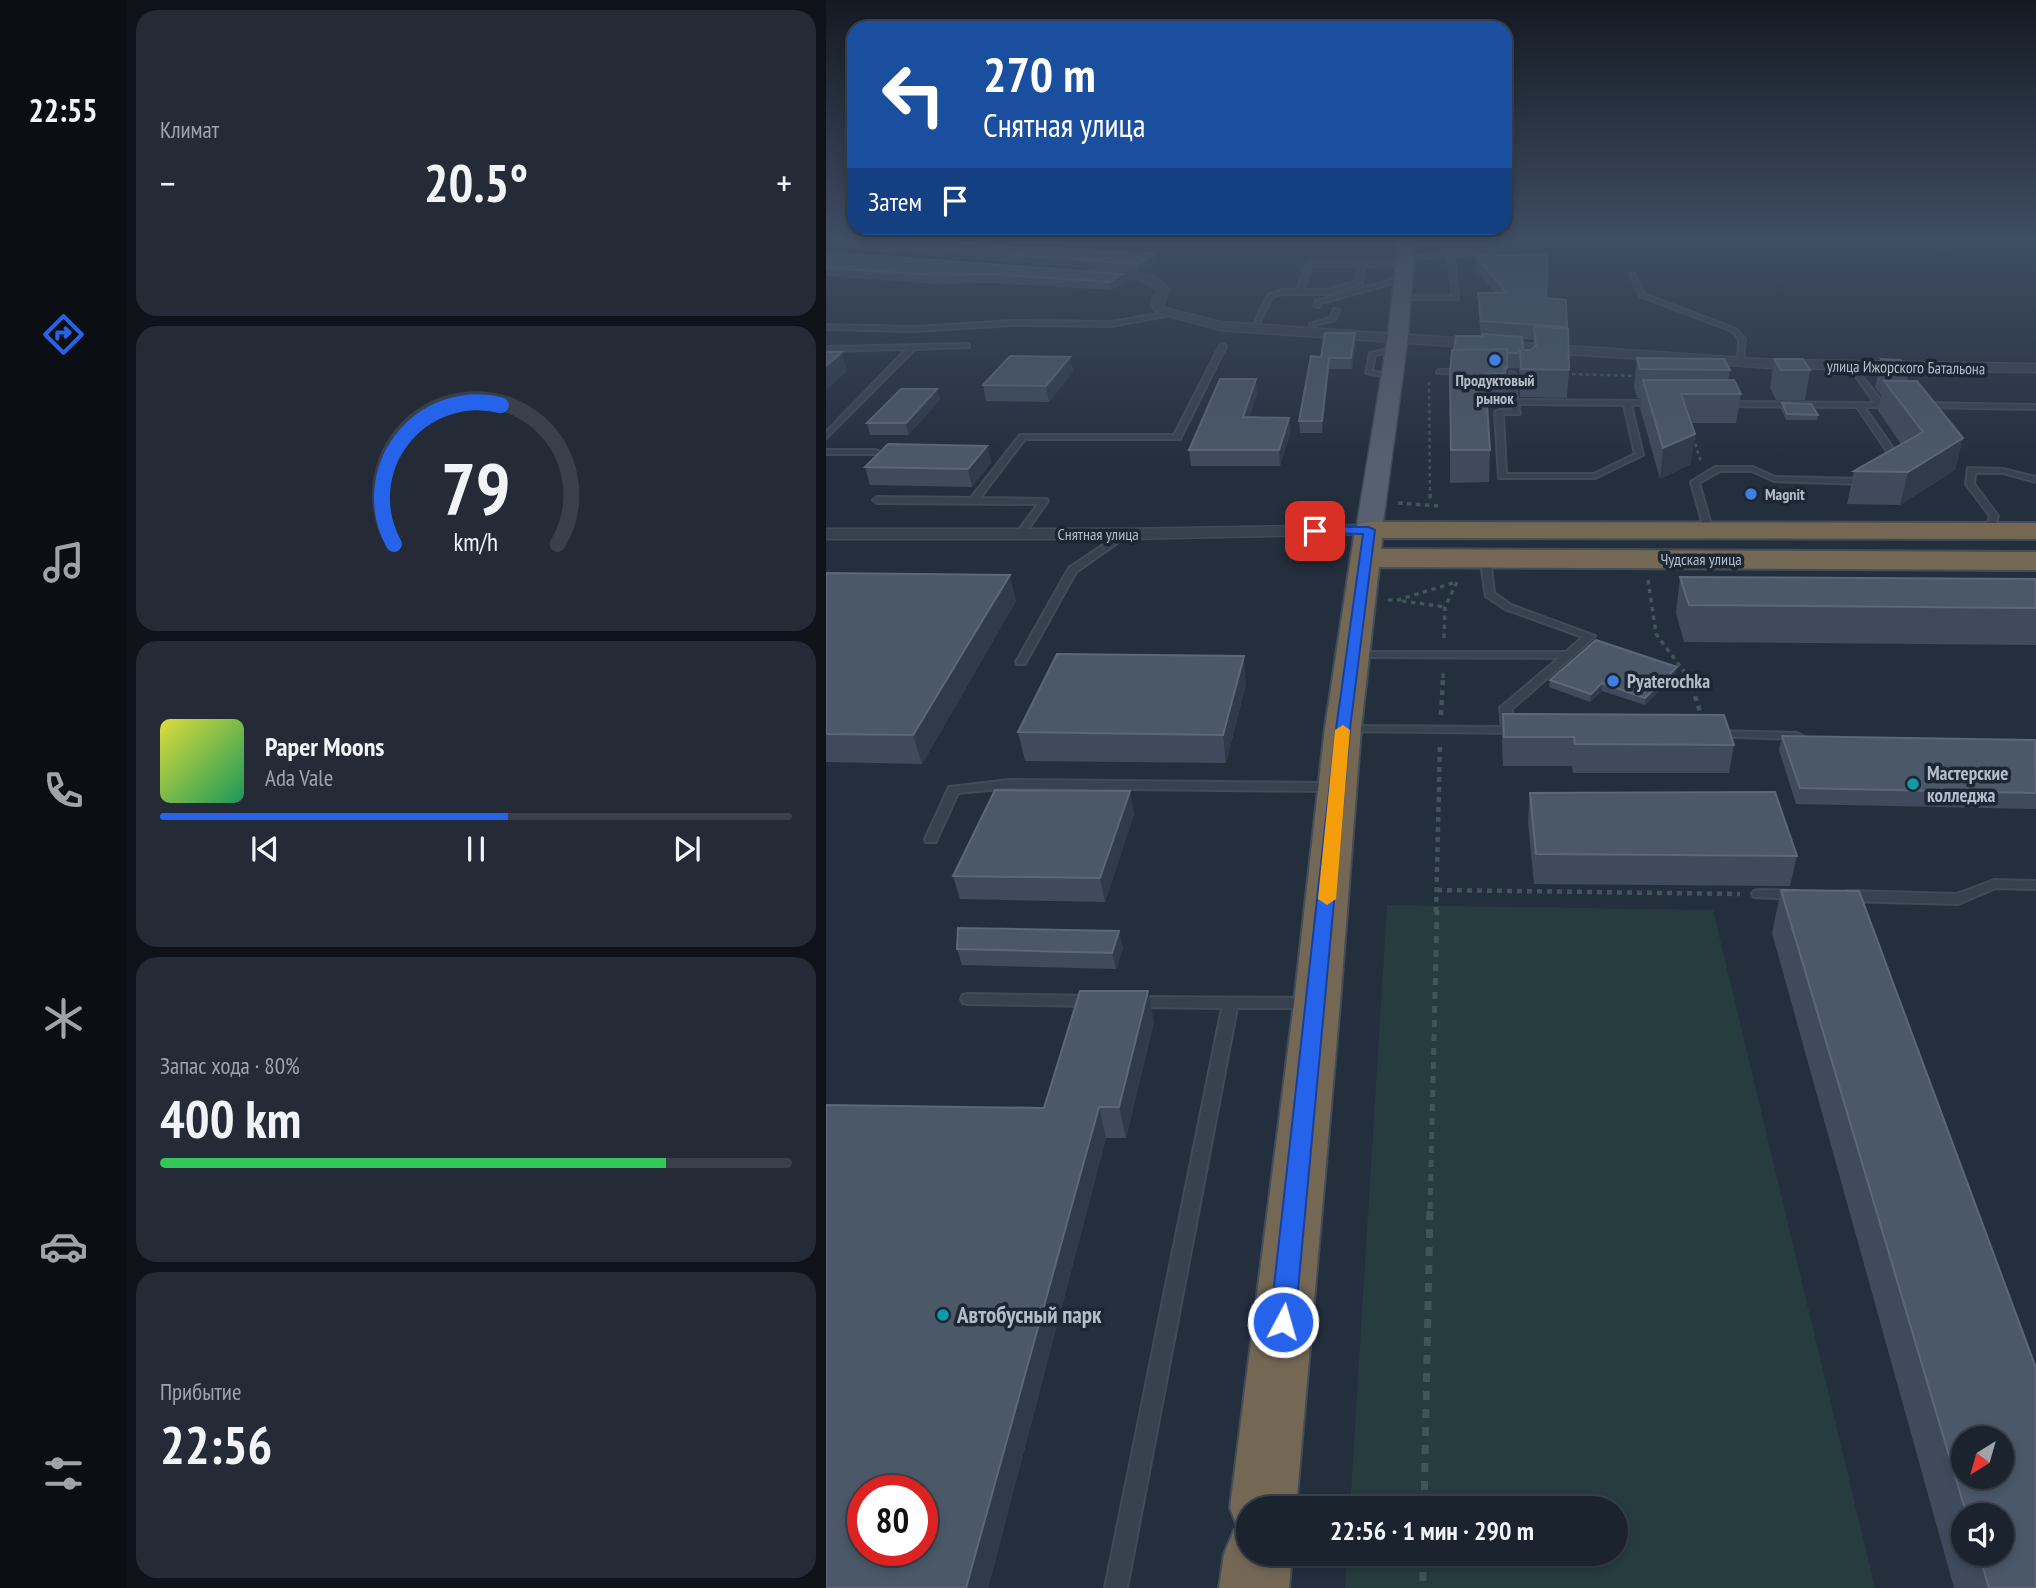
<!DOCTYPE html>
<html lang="ru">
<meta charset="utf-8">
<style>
:root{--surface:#1b232e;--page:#242b36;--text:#f1f3f6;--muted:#a0a4aa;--line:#39404a;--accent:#2563eb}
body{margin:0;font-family:"PT Sans Narrow",sans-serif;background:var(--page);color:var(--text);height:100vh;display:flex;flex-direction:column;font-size:26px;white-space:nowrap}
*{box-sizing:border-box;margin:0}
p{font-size:23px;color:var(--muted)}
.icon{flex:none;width:38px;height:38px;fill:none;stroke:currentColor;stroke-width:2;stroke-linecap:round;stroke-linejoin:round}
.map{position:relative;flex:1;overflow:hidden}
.side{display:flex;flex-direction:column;gap:10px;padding:10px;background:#0f1319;width:700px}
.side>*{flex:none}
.guide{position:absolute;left:21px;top:21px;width:665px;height:214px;border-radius:21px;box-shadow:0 4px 10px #0003,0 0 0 2px var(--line);background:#1a4fa0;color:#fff;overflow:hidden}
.needle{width:46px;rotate:217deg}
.tools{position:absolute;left:1125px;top:1426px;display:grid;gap:14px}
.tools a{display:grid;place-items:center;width:63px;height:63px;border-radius:50%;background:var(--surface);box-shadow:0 4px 10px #0003,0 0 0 2px var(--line);font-size:35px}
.speed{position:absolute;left:21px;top:1475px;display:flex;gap:14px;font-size:35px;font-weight:700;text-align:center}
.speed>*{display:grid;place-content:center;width:91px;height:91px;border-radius:50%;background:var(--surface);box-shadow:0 4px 10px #0003,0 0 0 2px var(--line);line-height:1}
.speed .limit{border:10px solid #d22;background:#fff;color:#111}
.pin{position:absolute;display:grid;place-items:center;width:60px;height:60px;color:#fff;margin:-30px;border-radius:14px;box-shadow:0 4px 10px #0006}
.me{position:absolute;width:77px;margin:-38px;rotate:6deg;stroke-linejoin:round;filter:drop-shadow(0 0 5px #0008)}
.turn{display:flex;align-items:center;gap:24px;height:147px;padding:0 21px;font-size:32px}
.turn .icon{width:91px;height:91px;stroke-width:2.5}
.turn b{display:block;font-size:49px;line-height:60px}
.then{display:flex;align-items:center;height:66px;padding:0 21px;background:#0003;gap:14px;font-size:26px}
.big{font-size:52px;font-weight:600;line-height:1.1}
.side .card{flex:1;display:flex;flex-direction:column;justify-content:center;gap:10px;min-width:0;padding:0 24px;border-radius:21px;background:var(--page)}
.side .dial{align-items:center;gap:0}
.dial svg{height:182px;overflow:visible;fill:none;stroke:var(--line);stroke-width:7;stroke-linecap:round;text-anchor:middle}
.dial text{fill:var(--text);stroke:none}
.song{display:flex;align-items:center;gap:21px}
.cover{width:84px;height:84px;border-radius:10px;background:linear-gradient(135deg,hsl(60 70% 55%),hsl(150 70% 35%))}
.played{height:7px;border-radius:4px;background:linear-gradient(90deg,var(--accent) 55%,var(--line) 55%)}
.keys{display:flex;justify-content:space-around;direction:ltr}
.heat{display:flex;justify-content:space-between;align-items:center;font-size:38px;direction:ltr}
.charge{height:10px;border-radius:5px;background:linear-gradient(90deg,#34c759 80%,var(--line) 0)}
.trip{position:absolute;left:410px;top:1496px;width:392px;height:70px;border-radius:35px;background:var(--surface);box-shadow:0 4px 10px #0003,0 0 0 2px var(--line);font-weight:600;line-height:70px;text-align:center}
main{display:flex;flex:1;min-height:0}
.tab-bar{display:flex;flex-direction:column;width:126px;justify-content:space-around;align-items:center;background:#0b0e12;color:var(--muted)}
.tab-bar .icon{width:49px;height:49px}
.tab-bar .current{color:var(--accent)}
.tab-bar b{font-size:32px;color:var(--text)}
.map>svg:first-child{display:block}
.green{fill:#263c3f}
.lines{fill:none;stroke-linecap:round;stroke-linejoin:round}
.lane-casing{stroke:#414a57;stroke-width:4}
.street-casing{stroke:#414a57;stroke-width:3}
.primary-casing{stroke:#414a57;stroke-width:3}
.highway-casing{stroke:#434c59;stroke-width:4}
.path-far4{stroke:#3f5557;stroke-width:2.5;stroke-dasharray:3.5 3.5;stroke-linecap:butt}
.path-far3{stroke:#3f5557;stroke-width:3.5;stroke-dasharray:4.5 4.5;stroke-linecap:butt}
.path-far2{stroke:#3f5557;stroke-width:4.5;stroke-dasharray:5 5;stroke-linecap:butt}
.path-far1{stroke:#3f5557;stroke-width:5;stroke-dasharray:7 7;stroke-linecap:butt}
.path{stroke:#3f5557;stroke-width:7;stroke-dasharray:9 9;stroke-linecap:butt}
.lane{fill:#38414e;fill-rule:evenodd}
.street{fill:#38414e;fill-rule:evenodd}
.primary{fill:#56606e;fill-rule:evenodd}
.highway{fill:#746855;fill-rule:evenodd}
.wall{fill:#3f4b5c;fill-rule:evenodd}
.shaded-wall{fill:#2f3b4b}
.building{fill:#4b5868;stroke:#5c6777;stroke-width:2;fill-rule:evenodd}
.route{fill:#2563eb;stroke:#184099;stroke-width:2}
.slow{fill:#f59e0b}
.shop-dot{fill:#3f7fe0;stroke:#1d2633;stroke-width:2.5}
.culture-dot{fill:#0f9aa8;stroke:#1d2633;stroke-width:2.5}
.labels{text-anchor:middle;stroke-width:7;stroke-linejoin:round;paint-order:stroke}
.far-street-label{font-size:16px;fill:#b4bcc9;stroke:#1d2633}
.far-poi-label{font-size:16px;font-weight:bold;fill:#b4bcc9;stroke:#1d2633}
.poi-label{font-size:19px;font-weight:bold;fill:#b4bcc9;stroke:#1d2633;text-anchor:start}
.near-poi-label{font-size:23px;font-weight:bold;fill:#b4bcc9;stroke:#1d2633;text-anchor:start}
</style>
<main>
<nav class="tab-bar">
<b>22:55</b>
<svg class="icon current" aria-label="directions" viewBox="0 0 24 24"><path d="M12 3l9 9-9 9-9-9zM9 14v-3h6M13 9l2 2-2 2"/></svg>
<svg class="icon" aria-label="music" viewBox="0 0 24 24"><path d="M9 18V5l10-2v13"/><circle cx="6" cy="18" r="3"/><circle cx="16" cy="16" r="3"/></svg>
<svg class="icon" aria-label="phone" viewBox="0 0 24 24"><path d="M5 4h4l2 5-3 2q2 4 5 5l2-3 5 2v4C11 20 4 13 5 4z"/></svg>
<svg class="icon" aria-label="climate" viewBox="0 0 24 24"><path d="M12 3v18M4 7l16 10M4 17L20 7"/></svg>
<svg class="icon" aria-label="car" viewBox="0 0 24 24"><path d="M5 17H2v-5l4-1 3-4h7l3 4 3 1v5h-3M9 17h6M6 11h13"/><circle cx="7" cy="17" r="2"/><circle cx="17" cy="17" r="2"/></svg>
<svg class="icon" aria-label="filters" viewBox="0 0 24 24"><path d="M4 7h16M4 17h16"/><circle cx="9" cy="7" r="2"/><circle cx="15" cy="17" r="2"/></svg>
</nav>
<section class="side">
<div class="card"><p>Климат</p>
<div class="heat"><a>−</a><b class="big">20.5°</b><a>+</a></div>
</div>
<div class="card dial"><svg viewBox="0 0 100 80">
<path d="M14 69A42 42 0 1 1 86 69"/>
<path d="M14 69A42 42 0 0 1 61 8" stroke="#2563eb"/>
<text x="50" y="56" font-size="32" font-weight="700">79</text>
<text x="50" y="72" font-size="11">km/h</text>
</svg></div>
<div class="card">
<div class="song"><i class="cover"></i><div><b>Paper Moons</b><p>Ada Vale</p></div></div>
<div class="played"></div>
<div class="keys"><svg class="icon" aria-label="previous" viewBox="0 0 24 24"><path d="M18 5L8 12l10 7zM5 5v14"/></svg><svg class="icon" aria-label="pause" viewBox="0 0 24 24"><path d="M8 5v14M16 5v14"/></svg><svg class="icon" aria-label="next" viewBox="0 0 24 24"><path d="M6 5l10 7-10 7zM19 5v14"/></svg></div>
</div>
<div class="card"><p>Запас хода · 80%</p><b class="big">400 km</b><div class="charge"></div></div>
<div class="card"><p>Прибытие</p><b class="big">22:56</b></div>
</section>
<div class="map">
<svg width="1210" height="1588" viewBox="0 0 1210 1588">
<rect width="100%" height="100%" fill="#242f3e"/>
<path class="green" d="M561 905 887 910 1049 1588H519L521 1554H789V1508H524Z"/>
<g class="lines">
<defs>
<path id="lane" d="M539 238H583L584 239 581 241Z
M639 238H645L646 243 657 250 684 248 682 238H688L690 249 628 256 632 299H573L575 296H627L622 256 578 260 575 258 650 250 641 245Z
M735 238H742L749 242 744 243Z
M1098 238H1103L1119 251 1114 252Z
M482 263H578L581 265 578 267 538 266 536 283 503 294H457L446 297 430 329 425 330 442 295 456 290H471ZM486 266H532L531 281 503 290H477Z
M804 274H808L818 294 910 329 919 339 917 362 912 361 913 339 906 331 814 296Z
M577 277 579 280 495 303 493 307 488 306 490 301Z
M508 309 513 310 509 320 484 326V324L504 318Z
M343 312 345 315 285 326 186 325 88 331 0 329V325L88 327 186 321 285 322Z
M141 344 143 345V347L89 349 0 438V432L81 349 0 351V347Z
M397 344 400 346 354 439H199L154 498 221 499 222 501 197 536 190 534 212 504 51 503 47 500 51 497 145 498 194 435H348L394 346Z
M570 347 572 348V350L549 355 546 371 568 376V378L540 373 544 353Z
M1024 366H1028L1057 403H1069L1073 405 1069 407H1038L1076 461 1075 463H1069L1031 407 898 406 894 404 898 402 1049 403 1024 368Z
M613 370H639L642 372 639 374 611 373V371Z
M684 372 689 373 691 400 834 401V405H805L817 455 769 478H673L669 412 673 410H686L683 402ZM692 404 798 405 809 454 768 474H680L677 414H694Z
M1091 403 1210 405V409L1094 407H1091Z
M0 450H50L54 452 50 454H0Z
M889 467H927L949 477 1035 479 1042 477 1046 479 1037 484 948 481 926 471H894L873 483 887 532 883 535 879 532 865 482Z
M1142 468 1177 469 1210 477V482L1177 473H1149L1148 484 1172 516 1168 531 1164 534 1160 531 1164 516 1140 484Z
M298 531 302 534 301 536 250 572 200 662 199 664H191L190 662 243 568Z
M659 555 664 558 668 593 685 605 769 636 686 709 687 728 696 729 698 731 696 733 517 731 515 729 517 727 521 726 676 727 674 708 676 706 733 658 526 657 522 656 521 654 522 652H740L757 637 679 609 660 596 654 558Z
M888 731 971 733 977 736 971 739 884 736 882 734Z
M184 780 508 783 514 787 508 791 184 788 132 793 111 839 110 842H100L99 839 123 787Z
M1168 880 1210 881V889L1170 888 1132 904 1021 901 1016 899 1014 896 1016 893 1021 891 1131 894Z
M933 890 971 891 976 892 978 895 976 898 971 899 928 897 926 894 928 891Z
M142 994 267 996 272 997 274 1001 272 1005 267 1006 142 1004 137 1003 135 999 137 995Z
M309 997 484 998 489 999 491 1003 489 1007 484 1008H411L301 1588H279L396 1008 309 1007 304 1006 302 1002 304 998Z"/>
<path id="street" d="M265 270C291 271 325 267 343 289L337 305 338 308 394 322 947 360 1210 364V372L947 368 394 330 330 312 325 305 332 290 313 279 261 275 260 273Z
M543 525 549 526 551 530 549 534 298 539H0V529H298Z"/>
<path id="primary" d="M573 238H589L582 336 556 530 552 536 543 538 534 536 530 530 562 336Z"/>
<path id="highway" d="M543 522 1210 523V539L556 538 555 549 1210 552V570L553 567 535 728 514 1003 470 1508H422V1554H466L463 1588H393L398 1554 408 1530 412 1528 404 1508 468 1003 499 728 529 530 533 524Z"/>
</defs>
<use href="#lane" class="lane-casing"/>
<use href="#street" class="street-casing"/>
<use href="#primary" class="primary-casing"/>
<use href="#highway" class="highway-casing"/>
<path class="path-far4" d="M739 374 814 376
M603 382 604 495
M867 437 875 462"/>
<path class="path-far3" d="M604 494V503
M572 503 612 506
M822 580 830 634 863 678
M562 600H572L627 583
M576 601 619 607
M618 638 619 607 631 582
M617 678V671"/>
<path class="path-far2" d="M863 677 876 718
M615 715 617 677
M611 890 914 894
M610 912 614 744"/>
<path class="path-far1" d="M604 1209 611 910"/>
<path class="path" d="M598 1508 604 1208
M597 1554V1588"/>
<use href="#lane" class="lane"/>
<use href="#street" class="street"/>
<use href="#primary" class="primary"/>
<use href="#highway" class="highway"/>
</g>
<path class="wall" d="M0 238 328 254 329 262 313 272 0 248Z
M366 238H418L408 247 367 245Z
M841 238H901L900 241H842Z
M0 252 297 282 285 290 166 283 111 284 0 276Z
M650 256 720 298 740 300 743 370 741 398 694 397 693 368H681L680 398H678V403H661L664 450 663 482 624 483V374L628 350 656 336H655L652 308V293H669L649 269ZM696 339 708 340 707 348 704 350H697Z
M530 344 526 369H503L496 433H474L473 421 495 357Z
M244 357 247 372 223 402 160 401 157 385Z
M811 358 904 370 902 380 915 394 910 423H865V464L834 479 814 408 815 398H811L808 387Z
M948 359 984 370 979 400H950L944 388Z
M1055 359 1083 371 1081 381 1137 438 1129 470 1074 505 1021 504 1028 471 1075 444 1052 411 1055 395 1049 388Z
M111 389 114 400 82 435H44L41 423Z
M431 394 423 417 463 418 464 433 454 466H365L363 450Z
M956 403 992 415 991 420H960L955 409Z
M161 446 165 463 146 487 44 485 39 467Z
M0 573 190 601 96 764 0 762Z
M854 577 1210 579V645L858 642 850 613Z
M850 674 819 705 776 691 764 702 723 687 724 680Z
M420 684 400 763 199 761 192 732Z
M677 714 908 745 903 773H747L746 766H677L676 742Z
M956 736 1210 741V809L970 804 953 750Z
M704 793 971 856 964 886 708 884 702 822Z
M308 814 279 902 134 899 127 876Z
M955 890 1210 1588H1128L946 933ZM1138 1516H1176V1554H1138Z
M297 947 290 969 136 965 131 949Z
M328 1022 300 1138H280L162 1588H0L218 1108Z"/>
<path class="shaded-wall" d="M407 238H418L408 247Z
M328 254 329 262 313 272 312 264Z
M296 274 297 282 285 290 284 282Z
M529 333 530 344 526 369 525 358Z
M16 352 21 371 0 390V366Z
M244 357 247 372 223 402 220 386Z
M503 358V369L496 433V421Z
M430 379 431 394 418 433 417 417Z
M111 389 114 400 82 435 80 423Z
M463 418 464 433 454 466 453 450Z
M869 434 865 464 834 479 837 448Z
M1137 438 1129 470 1074 505 1082 472Z
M161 446 165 463 146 487 142 469Z
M184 575 190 601 96 764 87 735Z
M418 656 420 684 400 763 397 735Z
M851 667 850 674 819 705V698Z
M776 683V691L764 702 765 694Z
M304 791 308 814 279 902 274 878Z
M293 931 297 947 290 969 286 953Z
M322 991 328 1022 300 1138 293 1107Z
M273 1107 280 1138 162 1588H140Z"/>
<path class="building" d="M0 238H94L212 249 213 247 328 254 312 264 0 241Z
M0 252 296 274 284 282 164 274 110 275 0 268Z
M722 254 720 298 740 300 741 327 655 321 652 293H681L650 256Z
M708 326 742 329 743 370 695 369 694 350H704L710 346Z
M499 333H529L525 358H503L496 421H473L485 356 495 357Z
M656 334 696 337 697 350H694V353H681V349L628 350 630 336H657Z
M681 349V368H678L679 373 659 374 664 450H625L624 374 626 350Z
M0 352H16L0 366Z
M184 356 244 357 220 386 157 385Z
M811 358 898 359 904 370 814 369Z
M948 359H977L984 370H955Z
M1055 359 1074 360 1083 371H1066Z
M394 379H430L417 417 463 418 453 450H363Z
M817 380H908L915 394H855L869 434 837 448Z
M1058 381H1091L1137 438 1082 472 1028 471 1097 432Z
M75 389H111L80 423H41Z
M956 403 985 404 992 415 961 414Z
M62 444 161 446 142 469 39 467Z
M0 573 184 575 87 735 0 734Z
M854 577 1210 579V608L863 605Z
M770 640 851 667 819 698 776 683 765 694 724 680Z
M231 654 418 656 397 735 192 732Z
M677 714 898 715 908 745 749 744 748 737H678Z
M956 736 1209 740 1210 793 974 788Z
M169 790 304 791 274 878 127 876Z
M949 792 971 856 710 854 704 793Z
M955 890 1033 891 1210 1368V1588H1163L1153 1554H1176V1516H1141ZM1138 1438H1176V1477H1138Z
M132 928 293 931 286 953 131 949Z
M254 991H322L293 1107H273L140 1588H0V1105L218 1108ZM37 1491H96V1550H37Z"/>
<linearGradient id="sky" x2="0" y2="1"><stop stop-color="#141a22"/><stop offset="0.52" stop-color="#3f4d63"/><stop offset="1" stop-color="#3f4d63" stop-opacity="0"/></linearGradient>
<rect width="1210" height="461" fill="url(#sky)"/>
<path class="route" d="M489 527H543L549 530 524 729 469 1322 465 1331 457 1334 448 1331 444 1322 510 729 537 534 485 533 483 531Z"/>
<path class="slow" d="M517 725 524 730 510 899 501 905 492 899 509 730Z"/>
<g class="shop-dot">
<circle cx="669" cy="360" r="7"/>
<circle cx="925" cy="494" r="7"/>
<circle cx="787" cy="681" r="7"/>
</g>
<g class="culture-dot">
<circle cx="1087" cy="784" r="7"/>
<circle cx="117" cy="1315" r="7"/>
</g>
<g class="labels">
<g class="far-street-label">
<text transform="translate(1080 367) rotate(1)" y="6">улица Ижорского Батальона</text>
<text x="272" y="540">Снятная улица</text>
<text x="875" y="565">Чудская улица</text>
</g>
<g class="far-poi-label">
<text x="669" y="386">Продуктовый<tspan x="669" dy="18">рынок</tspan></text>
<text x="939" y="500" text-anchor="start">Magnit</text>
</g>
<g class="poi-label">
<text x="801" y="688">Pyaterochka</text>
<text x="1101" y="780">Мастерские<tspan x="1101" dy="22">колледжа</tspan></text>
</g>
<g class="near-poi-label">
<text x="131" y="1323">Автобусный парк</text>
</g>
</g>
</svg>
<div class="tools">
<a><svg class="needle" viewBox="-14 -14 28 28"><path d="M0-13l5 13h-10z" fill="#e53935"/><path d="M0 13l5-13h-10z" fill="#a0a4aa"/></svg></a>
<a><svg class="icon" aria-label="sound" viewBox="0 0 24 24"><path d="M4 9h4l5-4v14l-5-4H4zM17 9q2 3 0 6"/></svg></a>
</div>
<div class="speed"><div class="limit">80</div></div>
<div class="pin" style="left:489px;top:531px;background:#d93025"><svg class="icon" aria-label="arrive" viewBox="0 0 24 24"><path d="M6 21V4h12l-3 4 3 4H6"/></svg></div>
<svg class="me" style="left:457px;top:1322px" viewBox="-20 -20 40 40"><circle r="17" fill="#2563eb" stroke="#fff" stroke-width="3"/><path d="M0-11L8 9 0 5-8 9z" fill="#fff"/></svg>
<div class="trip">22:56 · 1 мин · 290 m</div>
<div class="guide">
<div class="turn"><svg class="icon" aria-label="left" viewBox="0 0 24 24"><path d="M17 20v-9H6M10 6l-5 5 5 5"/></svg><div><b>270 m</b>Снятная улица</div></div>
<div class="then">Затем<svg class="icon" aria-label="arrive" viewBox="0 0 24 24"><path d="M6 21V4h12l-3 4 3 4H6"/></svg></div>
</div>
</div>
</main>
